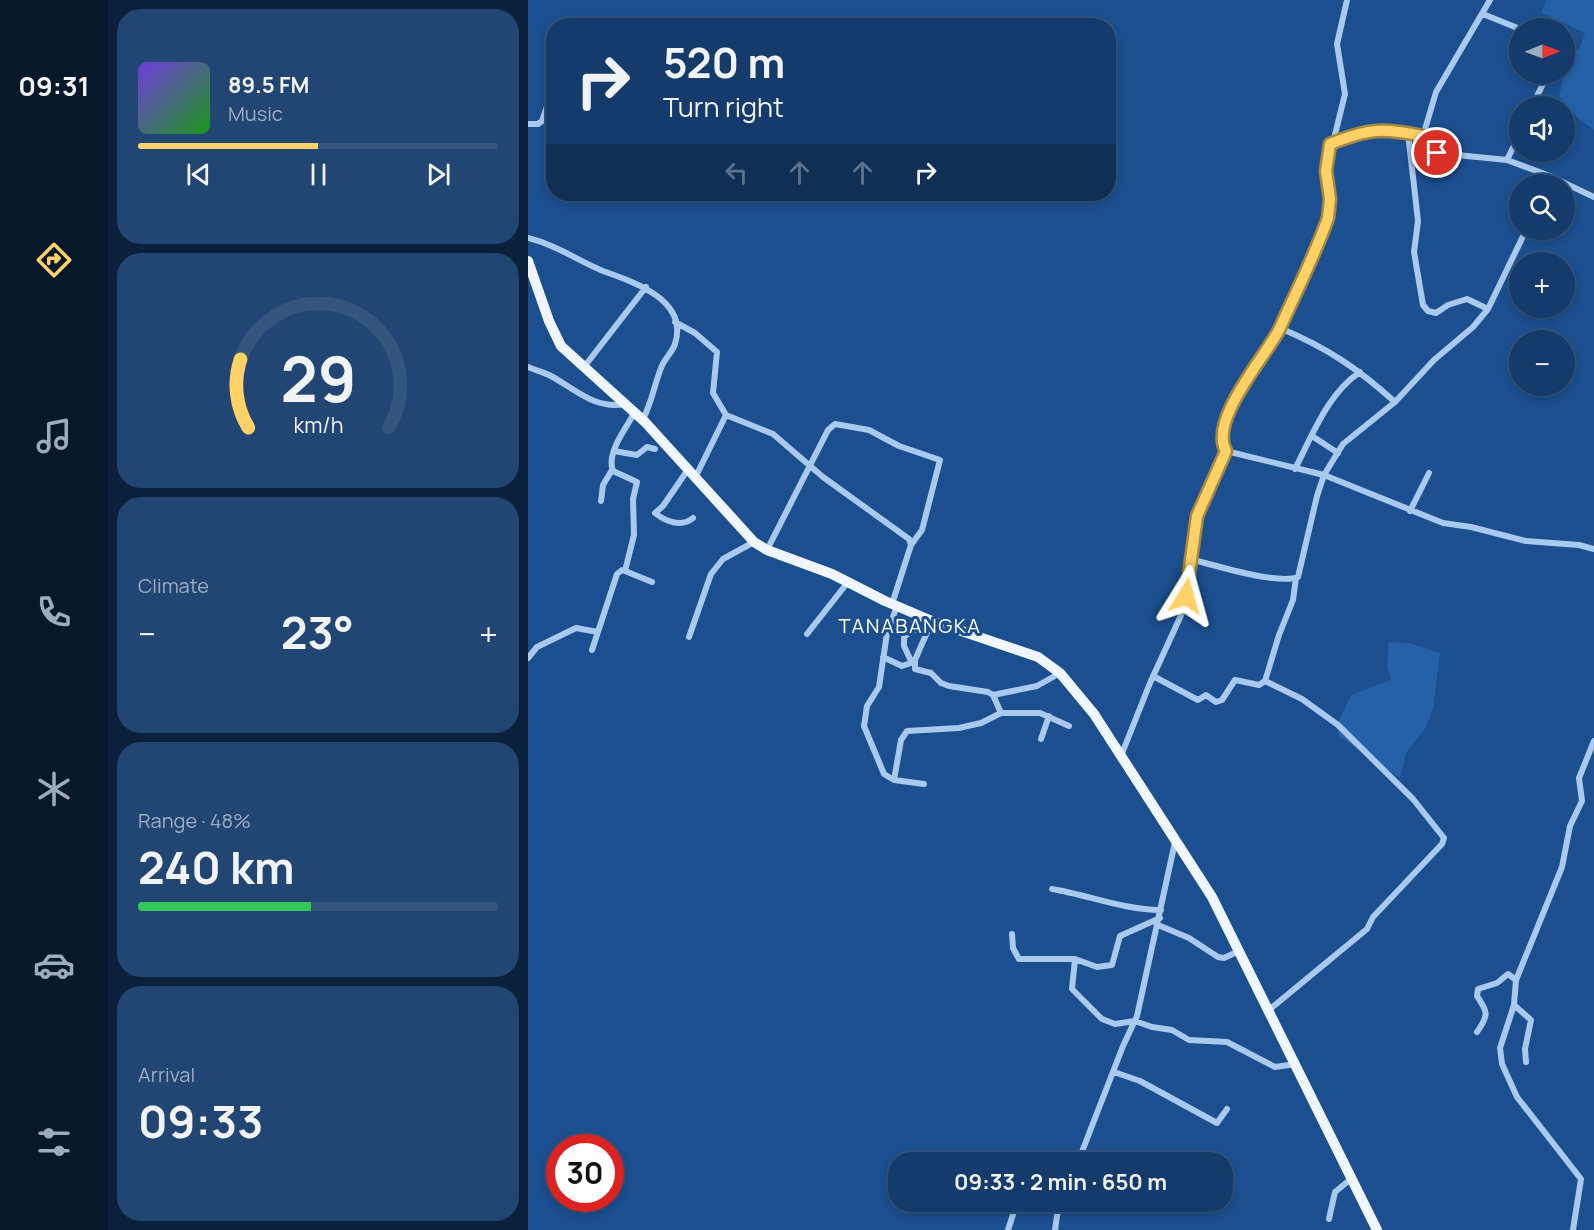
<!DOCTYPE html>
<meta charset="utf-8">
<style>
:root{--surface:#143b6b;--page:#214673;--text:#f1f3f6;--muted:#9dadc1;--line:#33557e;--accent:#ffd166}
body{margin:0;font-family:Manrope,sans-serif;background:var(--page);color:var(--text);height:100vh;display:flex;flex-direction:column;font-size:22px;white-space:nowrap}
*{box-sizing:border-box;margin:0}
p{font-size:20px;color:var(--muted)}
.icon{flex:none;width:33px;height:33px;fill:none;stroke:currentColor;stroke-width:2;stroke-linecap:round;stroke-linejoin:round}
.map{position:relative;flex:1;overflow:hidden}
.drawer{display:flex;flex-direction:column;gap:9px;padding:9px;background:#0b203b;width:420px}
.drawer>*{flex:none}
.banner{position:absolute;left:18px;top:18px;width:570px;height:183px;border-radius:24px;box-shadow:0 3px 9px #0003,0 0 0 2px var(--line);background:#143b6b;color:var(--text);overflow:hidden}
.needle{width:39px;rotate:89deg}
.tools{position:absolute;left:981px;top:18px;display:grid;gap:12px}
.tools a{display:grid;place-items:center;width:66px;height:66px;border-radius:50%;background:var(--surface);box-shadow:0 3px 9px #0003,0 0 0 2px var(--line);font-size:30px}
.speed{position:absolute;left:18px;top:1134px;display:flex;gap:12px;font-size:30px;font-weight:700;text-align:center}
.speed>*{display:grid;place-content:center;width:78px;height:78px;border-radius:50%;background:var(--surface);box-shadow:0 3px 9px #0003,0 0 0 2px var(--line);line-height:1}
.speed .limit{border:9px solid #d22;background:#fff;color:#111}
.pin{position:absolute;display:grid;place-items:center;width:51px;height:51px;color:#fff;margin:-26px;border:3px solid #fff;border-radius:50%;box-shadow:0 2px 6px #0007}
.me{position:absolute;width:66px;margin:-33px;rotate:8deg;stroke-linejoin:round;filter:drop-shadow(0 0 4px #0008)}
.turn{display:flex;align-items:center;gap:21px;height:126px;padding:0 18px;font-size:27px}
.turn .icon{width:78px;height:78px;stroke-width:2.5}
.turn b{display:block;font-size:42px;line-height:51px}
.lanes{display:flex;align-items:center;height:57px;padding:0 18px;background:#0003;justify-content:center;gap:30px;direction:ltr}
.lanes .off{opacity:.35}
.big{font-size:45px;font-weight:700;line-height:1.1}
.drawer .card{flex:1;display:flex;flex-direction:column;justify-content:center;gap:9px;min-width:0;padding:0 21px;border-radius:24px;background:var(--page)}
.drawer .dial{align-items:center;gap:0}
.dial svg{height:156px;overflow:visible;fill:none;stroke:var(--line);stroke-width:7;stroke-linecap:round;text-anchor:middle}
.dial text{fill:var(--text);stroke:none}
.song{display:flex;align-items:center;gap:18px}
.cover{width:72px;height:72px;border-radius:9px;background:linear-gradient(135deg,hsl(260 70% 55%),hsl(120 70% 35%))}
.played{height:6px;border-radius:3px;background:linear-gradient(90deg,var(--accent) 50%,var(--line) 50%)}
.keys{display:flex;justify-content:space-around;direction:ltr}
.heat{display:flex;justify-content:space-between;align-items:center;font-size:33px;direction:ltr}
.charge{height:9px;border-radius:4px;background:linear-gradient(90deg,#34c759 48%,var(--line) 0)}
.trip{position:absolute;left:360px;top:1152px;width:345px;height:60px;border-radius:24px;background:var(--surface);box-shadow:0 3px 9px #0003,0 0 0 2px var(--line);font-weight:700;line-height:60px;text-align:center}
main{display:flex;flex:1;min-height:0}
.dock{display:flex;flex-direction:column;width:108px;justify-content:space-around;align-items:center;background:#08182b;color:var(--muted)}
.dock .icon{width:42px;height:42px}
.dock .selected{color:var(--accent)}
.dock b{font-size:27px;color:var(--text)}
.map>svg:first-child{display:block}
.green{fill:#2461a8}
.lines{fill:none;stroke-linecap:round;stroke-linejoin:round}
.street{stroke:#a9c9ee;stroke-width:6}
.primary{stroke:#f0f6ff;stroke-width:10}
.route-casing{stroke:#a68842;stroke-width:15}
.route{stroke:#ffd166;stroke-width:10}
.labels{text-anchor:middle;stroke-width:6;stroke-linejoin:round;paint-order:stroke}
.quarter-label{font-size:20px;letter-spacing:1.5px;fill:#fff;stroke:#1b4f8f}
</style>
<main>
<nav class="dock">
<b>09:31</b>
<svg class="icon selected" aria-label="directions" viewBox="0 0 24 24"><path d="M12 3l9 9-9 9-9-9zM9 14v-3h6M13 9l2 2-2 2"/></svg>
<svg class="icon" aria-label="music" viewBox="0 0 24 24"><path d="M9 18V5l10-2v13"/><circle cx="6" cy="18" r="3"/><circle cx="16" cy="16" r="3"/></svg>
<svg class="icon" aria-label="phone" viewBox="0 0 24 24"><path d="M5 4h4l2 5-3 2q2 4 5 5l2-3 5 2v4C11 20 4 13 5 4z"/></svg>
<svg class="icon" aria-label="climate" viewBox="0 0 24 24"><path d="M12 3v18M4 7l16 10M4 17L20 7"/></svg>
<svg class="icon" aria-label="car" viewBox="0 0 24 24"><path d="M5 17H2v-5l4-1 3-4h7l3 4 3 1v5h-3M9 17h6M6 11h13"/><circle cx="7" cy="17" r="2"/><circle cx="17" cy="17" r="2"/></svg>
<svg class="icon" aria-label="filters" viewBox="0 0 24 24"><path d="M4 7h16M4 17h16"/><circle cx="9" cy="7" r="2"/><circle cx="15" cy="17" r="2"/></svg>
</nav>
<section class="drawer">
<div class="card">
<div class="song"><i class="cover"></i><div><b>89.5 FM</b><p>Music</p></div></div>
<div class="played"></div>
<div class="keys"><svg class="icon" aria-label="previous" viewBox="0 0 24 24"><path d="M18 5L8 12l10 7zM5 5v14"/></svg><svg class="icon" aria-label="pause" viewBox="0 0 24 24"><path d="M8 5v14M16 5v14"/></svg><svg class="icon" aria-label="next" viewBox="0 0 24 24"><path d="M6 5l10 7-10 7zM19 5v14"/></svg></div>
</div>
<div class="card dial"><svg viewBox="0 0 100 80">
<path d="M14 69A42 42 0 1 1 86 69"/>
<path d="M14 69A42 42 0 0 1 10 34" stroke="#ffd166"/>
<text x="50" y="56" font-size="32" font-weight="700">29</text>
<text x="50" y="72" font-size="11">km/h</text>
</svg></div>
<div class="card"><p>Climate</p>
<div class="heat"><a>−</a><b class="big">23°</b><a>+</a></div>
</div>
<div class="card"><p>Range · 48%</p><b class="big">240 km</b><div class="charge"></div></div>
<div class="card"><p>Arrival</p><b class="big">09:33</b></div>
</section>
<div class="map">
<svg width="1066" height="1230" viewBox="0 0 1066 1230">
<rect width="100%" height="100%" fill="#1b4f8f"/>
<path class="green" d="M1018 0H1066V130L1051 119 1031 96 1042 49 1051 50 1057 33 1013 13Z
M861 642 881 643 912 653 905 709 898 727 878 753 872 778 810 736 811 720 823 695 863 680 859 666Z"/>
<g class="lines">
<path class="street" d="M955 14 992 29
M1004 106 1020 74
M0 124H10L14 121 26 86
M880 133 890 221 886 252 895 305 900 311 908 313 920 305 939 299 960 309
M895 136 908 92 962 0
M802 144C842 128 854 128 895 136L902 149 909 153 979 160 1022 176 1066 197
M979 160 992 133
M0 238C28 245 49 260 75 271 106 282 161 300 147 344 144 353 136 359 133 368 126 386 124 402 115 419
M147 322 167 333 189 352 185 393 198 415 168 476
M752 328C799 348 828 367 867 402
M0 367C7 370 15 372 23 376 47 389 67 410 97 404
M56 367 118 287
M107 412C98 428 78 453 85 471L109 482 105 499 106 535 97 571 124 582
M198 415 245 434 295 477 381 539 383 545 364 604
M784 436 810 453
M86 451 109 455 119 447 127 449
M698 451C681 422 737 358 750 332 768 295 787 256 800 218L802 199 798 171 817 94 809 44 819 0
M161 468 135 506 127 513C137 521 153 528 165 518
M767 469C784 436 800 393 832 372
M73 501 75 485 84 470
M882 511 901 473
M239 550 300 430 307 424 341 430 371 446 412 460 394 530 383 545
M662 559C686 565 749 585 770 577L789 496 796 475 815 444 867 402 906 360 945 327 960 309 998 230
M369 606 359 633 351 687 339 706 336 726 356 774 366 780 396 784
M404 621 387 660V669L403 673 413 683 421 686 460 692 465 695 473 713H512L541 726
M279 634 320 582
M161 637 183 574 195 559 226 542
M64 650 89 574 94 570 97 571
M355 657 374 666 386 662
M0 658 9 647 48 628 70 632
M384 663 376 646V637L386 629 398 632
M625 676 670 700 678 695 688 702 694 700 707 680 731 685 737 681
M465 695 509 686 532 673
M513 739 521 716
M593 756 622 683 655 611 669 516 698 451 796 475 915 523 943 527 998 541 1051 545 1066 549
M366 780 373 740 379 731 431 728 453 723 473 713
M524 889C560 895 596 910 633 910
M632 918 592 936 584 965 569 967 547 959 544 989 574 1019 587 1024 607 1021 624 1027 644 1030 661 1040 699 1042 747 1067 768 1064
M630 925 661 938 690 957 696 958 711 951
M484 934 485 948 491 959H547
M986 1005 1003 1020 997 1049 998 1062
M741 1010 839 929 845 917 914 844 916 838 885 799 810 725 774 699 737 681 751 635 765 600 768 578
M949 1032C961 1015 960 1012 949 996L950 989 969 983 980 974 988 980
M586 1072 612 1081 689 1123 699 1109
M550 1162 595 1046 609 1016 647 842
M625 1202H635
M662 1202 686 1210
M801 1219 807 1192 824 1178
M480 1230 489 1202
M527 1230 531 1202
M1045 1230 1053 1179 989 1097 974 1064 972 1048 986 1005 988 980 1034 867 1042 826 1054 801 1051 778 1066 741"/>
<path class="primary" d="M0 261 21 321 33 346 117 422 226 542 239 550 304 574 357 601 404 621 510 657 532 673 566 714 684 897 849 1230"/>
</g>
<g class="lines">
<defs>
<path id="route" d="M658 596 669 516 698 451C680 420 739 355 752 328 768 292 787 255 800 218L802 199 798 171 802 144C842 128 854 128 895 136L902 149 909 153"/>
</defs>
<use href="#route" class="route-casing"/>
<use href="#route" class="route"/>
</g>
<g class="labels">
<g class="quarter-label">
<text x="382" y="633">TANABANGKA</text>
</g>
</g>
</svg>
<div class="tools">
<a><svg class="needle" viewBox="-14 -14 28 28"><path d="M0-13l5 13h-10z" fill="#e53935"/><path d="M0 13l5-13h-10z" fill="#9dadc1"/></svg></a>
<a><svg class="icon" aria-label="sound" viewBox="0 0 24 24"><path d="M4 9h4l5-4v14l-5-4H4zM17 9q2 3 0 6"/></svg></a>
<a><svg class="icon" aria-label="search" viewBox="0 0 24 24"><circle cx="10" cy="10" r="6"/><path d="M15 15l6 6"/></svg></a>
<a>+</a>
<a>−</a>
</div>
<div class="speed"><div class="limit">30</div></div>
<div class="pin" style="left:909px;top:153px;background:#d93025"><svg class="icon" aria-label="arrive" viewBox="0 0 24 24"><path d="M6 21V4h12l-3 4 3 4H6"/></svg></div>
<svg class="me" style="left:658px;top:596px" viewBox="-20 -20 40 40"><path d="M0-17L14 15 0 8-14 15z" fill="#ffd166" stroke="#fff" stroke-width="4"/></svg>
<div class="trip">09:33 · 2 min · 650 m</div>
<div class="banner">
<div class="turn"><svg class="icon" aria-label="right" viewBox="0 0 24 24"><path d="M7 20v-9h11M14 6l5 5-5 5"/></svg><div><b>520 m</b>Turn right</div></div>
<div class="lanes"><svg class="icon off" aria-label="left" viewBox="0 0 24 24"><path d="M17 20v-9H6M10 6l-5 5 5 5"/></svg><svg class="icon off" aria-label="ahead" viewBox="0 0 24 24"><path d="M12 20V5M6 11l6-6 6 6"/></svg><svg class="icon off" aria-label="ahead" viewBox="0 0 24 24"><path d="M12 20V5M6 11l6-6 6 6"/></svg><svg class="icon" aria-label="right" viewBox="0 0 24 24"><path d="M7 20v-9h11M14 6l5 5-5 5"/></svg></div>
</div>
</div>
</main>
